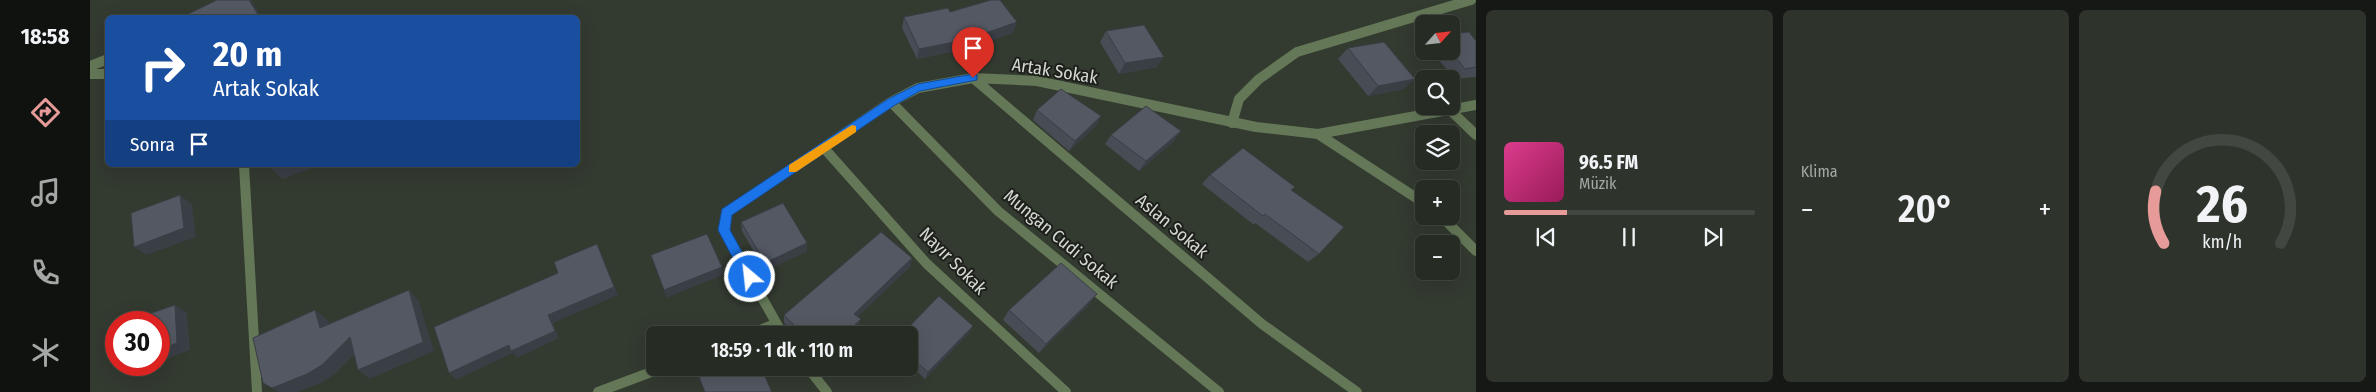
<!DOCTYPE html>
<html lang="tr">
<meta charset="utf-8">
<style>
:root{--surface:#262c24;--page:#2e342c;--text:#f1f3f6;--muted:#a4a7a6;--line:#424841;--accent:#e69b98}
body{margin:0;font-family:"Fira Sans Condensed",sans-serif;background:var(--page);color:var(--text);height:100vh;display:flex;flex-direction:column;font-size:19px;white-space:nowrap}
*{box-sizing:border-box;margin:0}
p{font-size:16px;color:var(--muted)}
.icon{flex:none;width:28px;height:28px;fill:none;stroke:currentColor;stroke-width:2;stroke-linecap:round;stroke-linejoin:round}
.map{position:relative;flex:1;overflow:hidden}
.details{display:flex;flex-direction:column;gap:10px;padding:10px;background:#151814;width:900px}
.details>*{flex:none}
.banner{position:absolute;left:15px;top:15px;width:475px;height:152px;border-radius:8px;box-shadow:0 5px 20px #0002,0 0 0 1px var(--line);background:#1a4fa0;color:#fff;overflow:hidden}
.needle{width:32px;rotate:63deg}
.tools{position:absolute;left:1325px;top:15px;display:grid;gap:10px}
.tools a{display:grid;place-items:center;width:45px;height:45px;border-radius:8px;background:var(--surface);box-shadow:0 5px 20px #0002,0 0 0 1px var(--line);font-size:25px}
.speed{position:absolute;left:15px;top:311px;display:flex;gap:10px;font-size:25px;font-weight:700;text-align:center}
.speed>*{display:grid;place-content:center;width:65px;height:65px;border-radius:50%;background:var(--surface);box-shadow:0 5px 20px #0002,0 0 0 1px var(--line);line-height:1}
.speed .limit{border:8px solid #d22;background:#fff;color:#111}
.pin{position:absolute;display:grid;place-items:center;width:42px;height:42px;color:#fff;margin:-51px -21px;border-radius:50% 50% 50% 0;rotate:-45deg;box-shadow:0 0 5px #0007}
.pin .icon{rotate:45deg}
.me{position:absolute;width:55px;margin:-28px;rotate:332deg;stroke-linejoin:round;filter:drop-shadow(0 0 4px #0008)}
.turn{display:flex;align-items:center;gap:18px;height:105px;padding:0 25px;font-size:22px}
.turn .icon{width:65px;height:65px;stroke-width:2.5}
.turn b{display:block;font-size:35px;line-height:42px}
.then{display:flex;align-items:center;height:48px;padding:0 25px;background:#0003;gap:10px;font-size:19px}
.big{font-size:38px;font-weight:600;line-height:1.1}
.details .tile{flex:1;display:flex;flex-direction:column;justify-content:center;gap:8px;min-width:0;padding:0 18px;border-radius:8px;background:var(--page)}
.details .dial{align-items:center;gap:0}
.dial svg{height:130px;overflow:visible;fill:none;stroke:var(--line);stroke-width:7;stroke-linecap:round;text-anchor:middle}
.dial text{fill:var(--text);stroke:none}
.song{display:flex;align-items:center;gap:15px}
.cover{width:60px;height:60px;border-radius:8px;background:linear-gradient(135deg,hsl(330 70% 55%),hsl(330 70% 35%))}
.played{height:5px;border-radius:2px;background:linear-gradient(90deg,var(--accent) 25%,var(--line) 25%)}
.keys{display:flex;justify-content:space-around;direction:ltr}
.heat{display:flex;justify-content:space-between;align-items:center;font-size:28px;direction:ltr}
.details .tiles{flex:1;display:grid;gap:10px;grid-template-columns:repeat(3,1fr)}
.trip{position:absolute;left:556px;top:326px;width:272px;height:50px;border-radius:8px;background:var(--surface);box-shadow:0 5px 20px #0002,0 0 0 1px var(--line);font-weight:600;line-height:50px;text-align:center}
main{display:flex;flex:1;min-height:0}
.menu{display:flex;flex-direction:column;width:90px;justify-content:space-around;align-items:center;background:#0f120e;color:var(--muted)}
.menu .icon{width:35px;height:35px}
.menu .active{color:var(--accent)}
.menu b{font-size:22px;color:var(--text)}
.map>svg:first-child{display:block}
.lines{fill:none;stroke-linecap:round;stroke-linejoin:round}
.minor{stroke:#647857;stroke-width:10}
.wall{fill:#474c55}
.shaded-wall{fill:#3a3e45}
.building{fill:#535863;stroke:#3a3e45}
.route{fill:#1a73e8;stroke:#114b97}
.slow{fill:#f59e0b}
.labels{text-anchor:middle;stroke-width:4;stroke-linejoin:round;paint-order:stroke}
.street-label{font-size:18px;fill:#d4d8d2;stroke:#1d201b}
</style>
<main>
<nav class="menu">
<b>18:58</b>
<svg class="icon active" aria-label="directions" viewBox="0 0 24 24"><path d="M12 3l9 9-9 9-9-9zM9 14v-3h6M13 9l2 2-2 2"/></svg>
<svg class="icon" aria-label="music" viewBox="0 0 24 24"><path d="M9 18V5l10-2v13"/><circle cx="6" cy="18" r="3"/><circle cx="16" cy="16" r="3"/></svg>
<svg class="icon" aria-label="phone" viewBox="0 0 24 24"><path d="M5 4h4l2 5-3 2q2 4 5 5l2-3 5 2v4C11 20 4 13 5 4z"/></svg>
<svg class="icon" aria-label="climate" viewBox="0 0 24 24"><path d="M12 3v18M4 7l16 10M4 17L20 7"/></svg>
</nav>
<div class="map">
<svg width="1386" height="392" viewBox="0 0 1386 392">
<rect width="100%" height="100%" fill="#333a30"/>
<g class="lines">
<path class="minor" d="M0 66 18 59
M0 74H18
M883 78 1172 324 1267 392
M801 102 908 211 1129 392
M1360 110 1386 135
M1142 123 1149 99 1169 79 1207 52 1381 0
M1228 134 1334 203
M734 148 836 263 976 392
M154 165 167 392
M1351 216 1386 251
M657 335 685 324
M693 335 634 230 636 213 801 102 828 88 883 78 947 81 1166 127 1228 134 1386 105
M718 368 737 392
M508 392 572 368"/>
</g>
<path class="wall" d="M860 12 923 33 875 49 827 59 812 28 814 17Z
M1016 31 1067 67 1029 74 1010 42Z
M1361 34 1386 41V77L1364 79 1342 51H1361Z
M1258 48 1314 89 1278 96 1248 59Z
M947 110 1011 116 1006 126 979 151 943 120Z
M1021 135 1084 141 1049 171 1015 144Z
M1120 175 1202 190 1229 254 1218 262 1165 223 1164 225 1112 184Z
M651 222 717 243V251L675 271 652 231Z
M822 258 820 267 767 317 769 327 760 335H707L694 323V315Z
M999 305 949 353 913 320 919 310Z
M883 326 879 333 835 379 820 365V335Z"/>
<path class="shaded-wall" d="M159 0H161L172 18H170Z
M927 22 923 33 875 49 827 59 829 49Z
M1074 57 1067 67 1029 74 1035 63Z
M1325 79 1314 89 1278 96 1288 86Z
M1011 116 1006 126 979 151 985 141Z
M1091 131 1084 141 1049 171 1056 161Z
M184 165H232L192 179 179 167Z
M90 195 102 204 106 237 56 255 44 247Z
M717 243V251L675 271V263Z
M507 244 528 295 463 323 469 338 427 358 423 353 366 380 359 373 458 315Z
M822 258 820 267 763 321 764 314Z
M632 267 633 275 576 298 574 290Z
M319 290 329 301 344 351 280 379 268 370Z
M1007 294 999 305 949 353 956 344Z
M85 305 97 313 100 350 69 362V350Z
M225 310 238 320 243 338 230 328Z
M771 319 769 327 760 335H754Z
M883 326 879 333 835 379 838 372Z
M260 337 272 347 245 374 231 383 208 392H189L182 388Z
M35 365H60L46 370Z"/>
<path class="building" d="M127 0H159L170 18H90Z
M901 0H910L927 22 879 39 829 49 814 17 858 8 860 12Z
M1054 25 1074 57 1035 63 1016 31Z
M1379 32 1386 41V67L1375 69 1361 51V34Z
M1294 42 1325 79 1288 86 1258 48Z
M971 89 1011 116 985 141 947 110Z
M1056 106 1091 131 1056 161 1021 135Z
M1153 148 1205 187 1201 190 1254 227 1229 254 1175 214 1173 216 1120 175Z
M90 195 94 228 44 247 41 213Z
M693 203 717 243 675 263 651 222Z
M791 232 822 258 764 314 771 319 754 335H714L694 315Z
M617 234 632 267 574 290 561 255Z
M507 244 524 287 458 315 465 331 421 351 419 345 359 373 344 327 468 273 464 262Z
M971 263 1007 294 956 344 919 310Z
M319 290 333 342 268 370 260 337 232 365 217 374 182 388 173 383 163 338 225 310 230 328Z
M849 296 883 326 838 372 820 356V335H811Z
M85 305 87 343 69 350V322H35Z
M610 368H671L682 392H615L606 369Z"/>
<path class="route" d="M883 74 887 75V80L830 91 805 105 642 215 640 230 666 277 664 281H655L628 230 632 209 798 99 828 84Z"/>
<path class="slow" d="M762 125 766 126V132L706 172H699V165Z"/>
<g class="labels">
<g class="street-label">
<text transform="translate(965 71) rotate(9)" y="6">Artak Sokak</text>
<text transform="translate(1082 226) rotate(40)" y="6">Aslan Sokak</text>
<text transform="translate(971 239) rotate(40)" y="6">Mungan Cudi Sokak</text>
<text transform="translate(863 261) rotate(45)" y="6">Nayır Sokak</text>
</g>
</g>
</svg>
<div class="tools">
<a><svg class="needle" viewBox="-14 -14 28 28"><path d="M0-13l5 13h-10z" fill="#e53935"/><path d="M0 13l5-13h-10z" fill="#a4a7a6"/></svg></a>
<a><svg class="icon" aria-label="search" viewBox="0 0 24 24"><circle cx="10" cy="10" r="6"/><path d="M15 15l6 6"/></svg></a>
<a><svg class="icon" aria-label="layers" viewBox="0 0 24 24"><path d="M12 4l9 5-9 5-9-5zM3 14l9 5 9-5"/></svg></a>
<a>+</a>
<a>−</a>
</div>
<div class="speed"><div class="limit">30</div></div>
<div class="pin" style="left:883px;top:78px;background:#d93025"><svg class="icon" aria-label="arrive" viewBox="0 0 24 24"><path d="M6 21V4h12l-3 4 3 4H6"/></svg></div>
<svg class="me" style="left:660px;top:277px" viewBox="-20 -20 40 40"><circle r="17" fill="#1a73e8" stroke="#fff" stroke-width="3"/><path d="M0-11L8 9 0 5-8 9z" fill="#fff"/></svg>
<div class="trip">18:59 · 1 dk · 110 m</div>
<div class="banner">
<div class="turn"><svg class="icon" aria-label="right" viewBox="0 0 24 24"><path d="M7 20v-9h11M14 6l5 5-5 5"/></svg><div><b>20 m</b>Artak Sokak</div></div>
<div class="then">Sonra<svg class="icon" aria-label="arrive" viewBox="0 0 24 24"><path d="M6 21V4h12l-3 4 3 4H6"/></svg></div>
</div>
</div>
<section class="details">
<div class="tiles">
<div class="tile">
<div class="song"><i class="cover"></i><div><b>96.5 FM</b><p>Müzik</p></div></div>
<div class="played"></div>
<div class="keys"><svg class="icon" aria-label="previous" viewBox="0 0 24 24"><path d="M18 5L8 12l10 7zM5 5v14"/></svg><svg class="icon" aria-label="pause" viewBox="0 0 24 24"><path d="M8 5v14M16 5v14"/></svg><svg class="icon" aria-label="next" viewBox="0 0 24 24"><path d="M6 5l10 7-10 7zM19 5v14"/></svg></div>
</div>
<div class="tile"><p>Klima</p>
<div class="heat"><a>−</a><b class="big">20°</b><a>+</a></div>
</div>
<div class="tile dial"><svg viewBox="0 0 100 80">
<path d="M14 69A42 42 0 1 1 86 69"/>
<path d="M14 69A42 42 0 0 1 9 37" stroke="#e69b98"/>
<text x="50" y="56" font-size="32" font-weight="700">26</text>
<text x="50" y="72" font-size="11">km/h</text>
</svg></div>
</div>
</section>
</main>
